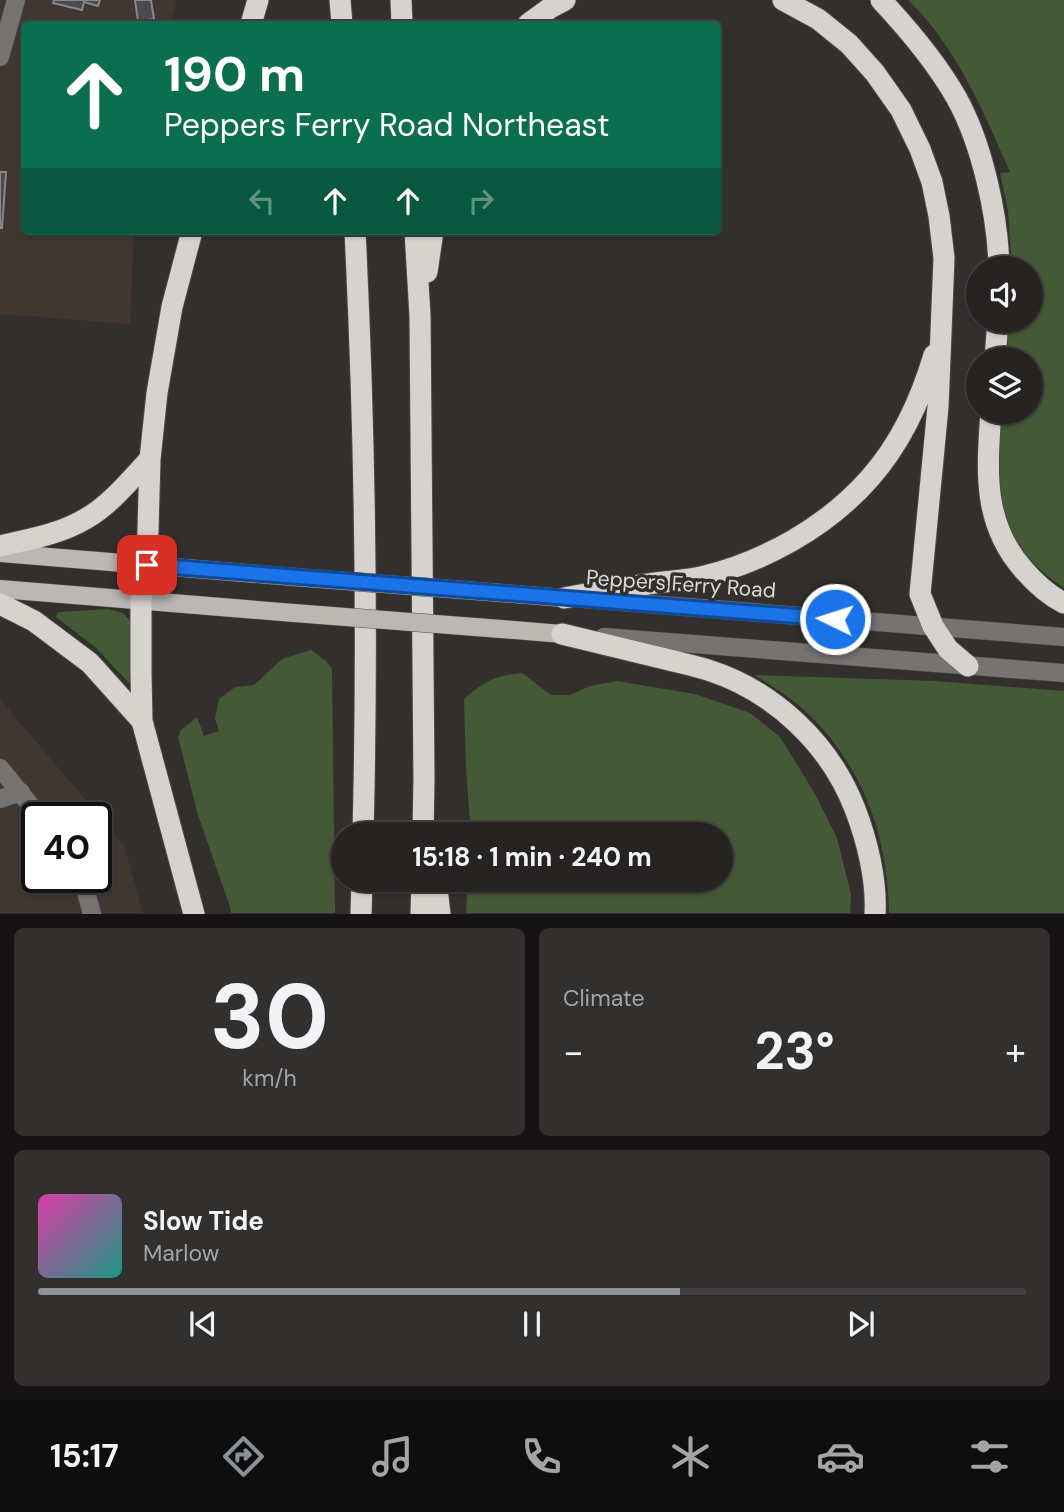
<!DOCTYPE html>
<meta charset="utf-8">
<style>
:root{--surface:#262322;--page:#322f2f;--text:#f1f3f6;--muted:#a4a4a5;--line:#424040;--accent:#8c9099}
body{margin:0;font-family:"DM Sans",sans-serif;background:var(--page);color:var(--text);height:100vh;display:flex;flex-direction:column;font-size:26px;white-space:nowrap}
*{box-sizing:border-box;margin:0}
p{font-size:23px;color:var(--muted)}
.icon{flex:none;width:38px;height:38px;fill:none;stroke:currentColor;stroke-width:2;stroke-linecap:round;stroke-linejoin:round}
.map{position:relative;height:914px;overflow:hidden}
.sheet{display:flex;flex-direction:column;gap:14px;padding:14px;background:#151313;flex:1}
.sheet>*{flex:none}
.banner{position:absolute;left:21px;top:21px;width:700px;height:214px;border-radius:7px;box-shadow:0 2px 5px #0004,0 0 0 2px var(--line);background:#0b6e4f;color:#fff;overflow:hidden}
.controls{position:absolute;left:966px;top:256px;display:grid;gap:14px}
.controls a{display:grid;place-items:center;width:77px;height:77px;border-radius:50%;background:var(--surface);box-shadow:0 2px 5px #0004,0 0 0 2px var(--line);font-size:35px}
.speed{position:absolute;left:21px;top:802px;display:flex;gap:14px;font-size:35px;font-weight:700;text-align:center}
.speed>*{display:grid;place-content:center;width:91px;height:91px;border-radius:50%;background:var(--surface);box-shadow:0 2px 5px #0004,0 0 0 2px var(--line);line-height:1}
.speed .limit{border:4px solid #111;border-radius:10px;background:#fff;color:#111}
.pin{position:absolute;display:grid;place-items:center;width:60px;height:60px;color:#fff;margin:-30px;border-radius:14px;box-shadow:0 4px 10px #0006}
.me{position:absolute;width:77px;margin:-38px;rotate:274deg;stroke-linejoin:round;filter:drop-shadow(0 0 5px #0008)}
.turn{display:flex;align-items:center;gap:24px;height:147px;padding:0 28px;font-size:32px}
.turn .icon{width:91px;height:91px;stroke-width:2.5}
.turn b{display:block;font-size:49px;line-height:60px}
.lanes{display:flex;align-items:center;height:66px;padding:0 28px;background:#0003;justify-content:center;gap:35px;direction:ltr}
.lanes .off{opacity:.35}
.big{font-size:52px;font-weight:700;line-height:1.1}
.sheet .tile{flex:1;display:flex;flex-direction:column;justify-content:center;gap:10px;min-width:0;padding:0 24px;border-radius:10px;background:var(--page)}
.sheet .dial{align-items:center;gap:0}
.dial b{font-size:91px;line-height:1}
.song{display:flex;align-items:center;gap:21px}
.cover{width:84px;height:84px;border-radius:10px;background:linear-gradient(135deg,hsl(320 70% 55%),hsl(170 70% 35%))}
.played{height:7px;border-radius:4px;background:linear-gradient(90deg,var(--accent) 65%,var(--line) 65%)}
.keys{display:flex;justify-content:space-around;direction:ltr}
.heat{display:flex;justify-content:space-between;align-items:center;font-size:38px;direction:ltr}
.sheet .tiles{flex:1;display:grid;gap:14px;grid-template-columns:1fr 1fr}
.tile:last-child{grid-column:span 2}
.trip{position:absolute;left:331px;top:822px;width:402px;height:70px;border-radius:35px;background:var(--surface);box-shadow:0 2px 5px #0004,0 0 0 2px var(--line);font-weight:700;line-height:70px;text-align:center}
.menu{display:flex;height:112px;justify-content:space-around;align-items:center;background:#0f0e0e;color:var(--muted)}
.menu .icon{width:49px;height:49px}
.menu .selected{color:var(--accent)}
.menu b{font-size:32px;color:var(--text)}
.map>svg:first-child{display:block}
.built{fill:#403731;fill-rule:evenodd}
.green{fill:#445935}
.building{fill:#4a494d;stroke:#88878b;stroke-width:2}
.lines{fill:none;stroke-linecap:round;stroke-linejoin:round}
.minor-casing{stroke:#4e4a48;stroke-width:19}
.major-casing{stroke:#4e4a48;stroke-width:19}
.highway-casing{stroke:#4e4a48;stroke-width:23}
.minor{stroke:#767473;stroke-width:18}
.major{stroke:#bbb8b4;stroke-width:18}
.highway{stroke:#d6d3ce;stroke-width:21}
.major-bridge-casing{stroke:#4e4a48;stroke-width:19;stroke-linecap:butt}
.major-bridge{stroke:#bbb8b4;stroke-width:18}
.route-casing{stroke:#114b97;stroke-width:18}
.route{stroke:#1a73e8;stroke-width:12}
.labels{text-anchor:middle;stroke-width:7;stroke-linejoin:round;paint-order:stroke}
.street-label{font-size:21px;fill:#dcdad8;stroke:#332f2d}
</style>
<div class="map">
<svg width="1064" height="914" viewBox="0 0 1064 914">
<rect width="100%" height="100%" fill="#332f2d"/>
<path class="built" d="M0 0H177L170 24H24V231H134L130 324 0 314Z
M0 699 124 845 143 913H0ZM37 817H96V877H37Z"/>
<path class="green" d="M908 0H1064V588C994 542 996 487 1002 411H1031V359H1006L1009 320H1031V268H1012L1008 211 1000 173 1010 172C983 111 957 47 908 0Z
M108 609 123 613 131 622V680L129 683 95 647 56 617 57 613 60 612Z
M311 650 326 661 332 669 335 913H231L230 907 198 815 178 737 181 730 197 717 204 736 219 731 215 719 219 699 235 687 254 685 282 659Z
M522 673 551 695H570L590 686 617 681 695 694 750 713 780 737 814 792 837 838 851 894 850 913H466L468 880H721V835H471L466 769 464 699C485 681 494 676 522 673Z
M754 675 935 681 1064 691V913H889C888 835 862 763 803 709 788 696 771 685 754 675Z"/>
<path class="building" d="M54 0H100L98 6 84 2 82 10 53 3Z
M135 0H151L154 19 138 21Z
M0 172H6L2 228H0Z"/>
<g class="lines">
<defs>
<path id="minor" d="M0 57 16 0
M586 599 1064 637
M604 637 1064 673
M0 768 40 817
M0 799 21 792
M82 877 92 914"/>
<path id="major" d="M0 553 294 577
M0 589 294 613
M501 593 564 598
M501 629 562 634"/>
<path id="highway" d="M340 0 342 24
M401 0 402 24
M783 0 818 19 849 44 875 73 901 110 920 149 932 182 939 216 944 258 938 407 920 594 933 626 948 649 968 666
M881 0C909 30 936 62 956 97 982 143 998 216 999 268
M251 24 258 0
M528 24 550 8 565 0
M192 231 172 307 157 393 150 459 147 565 141 600V672L142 721 194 914
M355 231C365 432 368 634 363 835
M415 231 420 316 424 779 423 835
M427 272 433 231
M995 359 998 320
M991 411C987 470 982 522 1023 569 1035 583 1048 595 1064 603
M0 546C30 539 61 534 87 518 110 505 132 478 150 459
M564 598C592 593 620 588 648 584 666 581 684 581 701 577 764 562 827 527 870 478 900 444 921 399 934 355
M0 604 34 621 90 663 142 721
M562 634C595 642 628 650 661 658 676 662 693 665 708 670 774 691 830 744 855 809 867 840 877 880 875 914
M436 880 440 914
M361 914 362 880
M421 914 422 880"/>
</defs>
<use href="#minor" class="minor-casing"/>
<use href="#major" class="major-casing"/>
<use href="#highway" class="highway-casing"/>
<use href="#minor" class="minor"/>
<use href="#major" class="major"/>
<use href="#highway" class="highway"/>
<defs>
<path id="major-bridge" d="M294 577 501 593
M294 613 501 629"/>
</defs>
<use href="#major-bridge" class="major-bridge-casing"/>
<use href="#major-bridge" class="major-bridge"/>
</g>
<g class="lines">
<defs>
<path id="route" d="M147 565 835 619"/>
</defs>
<use href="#route" class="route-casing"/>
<use href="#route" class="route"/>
</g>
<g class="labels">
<g class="street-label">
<text transform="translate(681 584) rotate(4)" y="7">Peppers Ferry Road</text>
</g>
</g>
</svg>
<div class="controls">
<a><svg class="icon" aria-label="sound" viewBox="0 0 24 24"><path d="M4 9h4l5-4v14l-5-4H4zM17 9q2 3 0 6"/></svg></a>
<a><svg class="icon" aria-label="layers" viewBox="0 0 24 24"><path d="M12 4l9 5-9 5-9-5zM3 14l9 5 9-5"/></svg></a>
</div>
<div class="speed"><div class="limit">40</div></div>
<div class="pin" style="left:147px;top:565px;background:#d93025"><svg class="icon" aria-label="arrive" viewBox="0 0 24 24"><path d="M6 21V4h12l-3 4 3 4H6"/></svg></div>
<svg class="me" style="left:835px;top:619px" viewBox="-20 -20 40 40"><circle r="17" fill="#1a73e8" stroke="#fff" stroke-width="3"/><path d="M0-11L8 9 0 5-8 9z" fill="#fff"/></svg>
<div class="trip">15:18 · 1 min · 240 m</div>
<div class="banner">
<div class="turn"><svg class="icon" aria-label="ahead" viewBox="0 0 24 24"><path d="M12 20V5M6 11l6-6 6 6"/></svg><div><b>190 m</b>Peppers Ferry Road Northeast</div></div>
<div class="lanes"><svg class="icon off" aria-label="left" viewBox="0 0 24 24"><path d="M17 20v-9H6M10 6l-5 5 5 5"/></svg><svg class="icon" aria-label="ahead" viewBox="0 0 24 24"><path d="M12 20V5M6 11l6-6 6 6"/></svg><svg class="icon" aria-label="ahead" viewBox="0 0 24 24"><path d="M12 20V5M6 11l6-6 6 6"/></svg><svg class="icon off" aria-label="right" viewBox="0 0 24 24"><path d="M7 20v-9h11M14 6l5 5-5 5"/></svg></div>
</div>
</div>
<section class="sheet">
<div class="tiles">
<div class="tile dial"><b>30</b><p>km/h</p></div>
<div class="tile"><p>Climate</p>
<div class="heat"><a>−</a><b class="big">23°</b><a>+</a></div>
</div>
<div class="tile">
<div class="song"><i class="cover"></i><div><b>Slow Tide</b><p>Marlow</p></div></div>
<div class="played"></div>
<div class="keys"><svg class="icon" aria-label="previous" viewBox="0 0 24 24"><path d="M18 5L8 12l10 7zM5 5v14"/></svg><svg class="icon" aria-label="pause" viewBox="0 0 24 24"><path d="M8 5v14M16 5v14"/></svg><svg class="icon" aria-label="next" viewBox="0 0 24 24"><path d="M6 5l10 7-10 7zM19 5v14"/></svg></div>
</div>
</div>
</section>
<nav class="menu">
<b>15:17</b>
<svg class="icon selected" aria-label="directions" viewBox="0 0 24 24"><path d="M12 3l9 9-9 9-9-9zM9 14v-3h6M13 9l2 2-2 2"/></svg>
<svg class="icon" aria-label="music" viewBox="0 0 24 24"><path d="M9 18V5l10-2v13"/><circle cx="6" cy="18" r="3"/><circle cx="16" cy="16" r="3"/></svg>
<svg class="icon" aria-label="phone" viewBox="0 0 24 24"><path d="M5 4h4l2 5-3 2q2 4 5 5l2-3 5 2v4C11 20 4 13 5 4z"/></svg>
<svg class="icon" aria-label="climate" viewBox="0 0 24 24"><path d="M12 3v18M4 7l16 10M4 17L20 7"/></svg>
<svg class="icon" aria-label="car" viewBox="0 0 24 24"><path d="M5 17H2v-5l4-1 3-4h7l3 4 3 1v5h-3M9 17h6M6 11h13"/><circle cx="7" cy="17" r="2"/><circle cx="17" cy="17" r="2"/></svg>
<svg class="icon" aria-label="filters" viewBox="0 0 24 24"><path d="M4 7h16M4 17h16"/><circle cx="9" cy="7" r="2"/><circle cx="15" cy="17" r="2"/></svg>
</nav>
